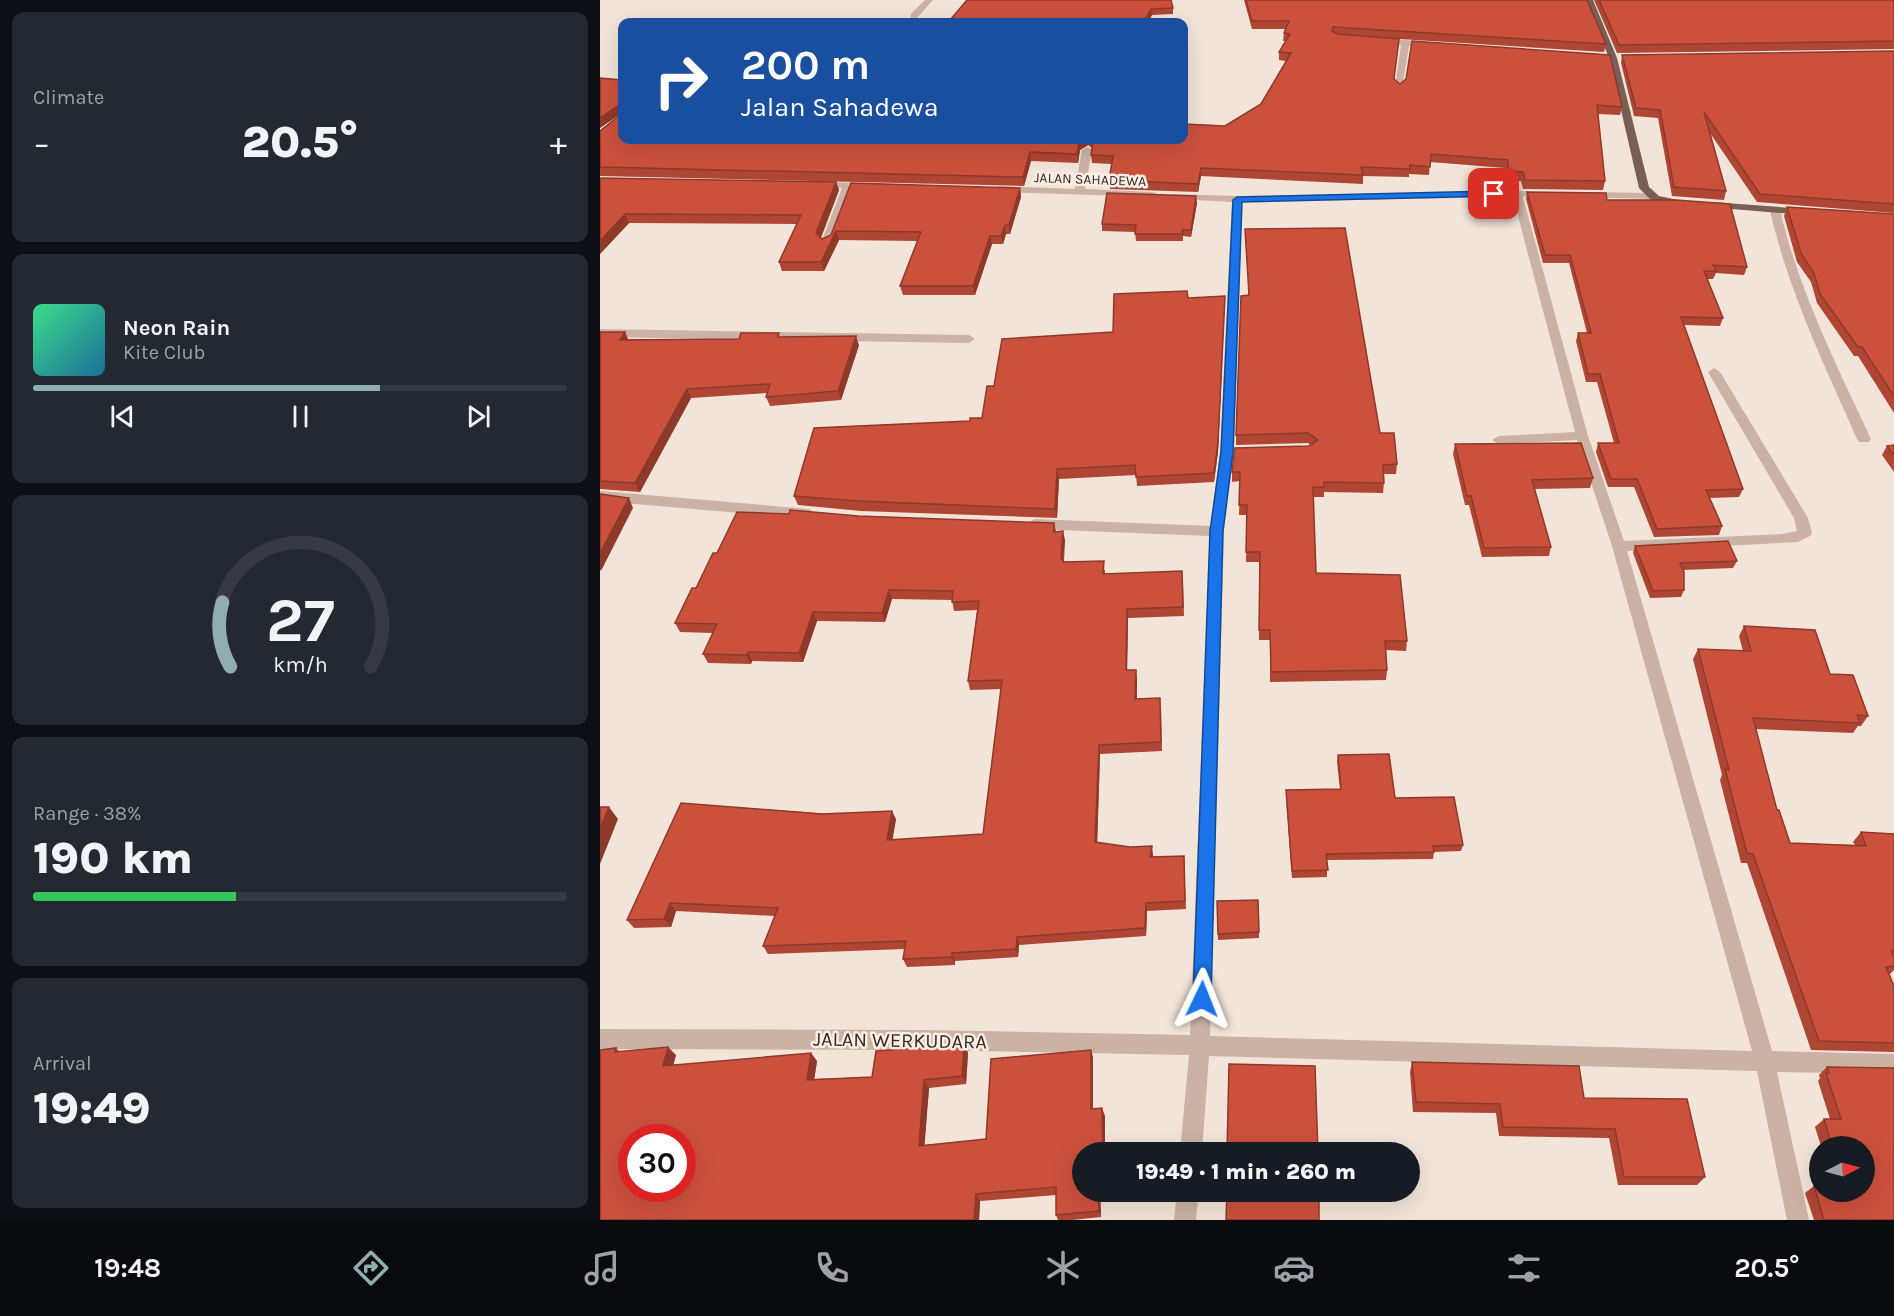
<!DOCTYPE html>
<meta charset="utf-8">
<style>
:root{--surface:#171b24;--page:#242831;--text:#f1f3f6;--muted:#9ea1a6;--line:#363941;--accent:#90aeae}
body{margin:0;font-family:Karla,sans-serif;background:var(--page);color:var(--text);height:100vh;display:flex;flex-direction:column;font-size:22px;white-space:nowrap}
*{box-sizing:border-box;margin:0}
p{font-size:20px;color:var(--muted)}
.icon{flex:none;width:33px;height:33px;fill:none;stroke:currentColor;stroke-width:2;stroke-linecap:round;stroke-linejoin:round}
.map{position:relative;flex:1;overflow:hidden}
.drawer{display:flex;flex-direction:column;gap:12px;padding:12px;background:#0d0f14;width:600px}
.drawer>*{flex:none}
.hud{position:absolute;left:18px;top:18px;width:570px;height:126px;border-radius:12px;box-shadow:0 6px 24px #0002;background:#1a4fa0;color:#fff;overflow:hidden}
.needle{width:39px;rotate:84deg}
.fabs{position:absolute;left:1209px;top:1136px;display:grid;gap:12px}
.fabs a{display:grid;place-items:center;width:66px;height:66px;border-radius:50%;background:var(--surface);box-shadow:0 6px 24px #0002;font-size:30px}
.speed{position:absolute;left:18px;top:1124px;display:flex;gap:12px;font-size:30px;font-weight:700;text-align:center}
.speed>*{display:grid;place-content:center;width:78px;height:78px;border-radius:50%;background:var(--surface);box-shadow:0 6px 24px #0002;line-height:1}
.speed .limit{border:9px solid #d22;background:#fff;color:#111}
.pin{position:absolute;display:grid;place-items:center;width:51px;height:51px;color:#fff;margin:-26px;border-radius:12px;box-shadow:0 3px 9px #0006}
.me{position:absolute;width:66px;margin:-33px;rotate:2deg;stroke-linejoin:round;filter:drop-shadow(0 0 4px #0008)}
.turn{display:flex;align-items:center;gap:21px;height:126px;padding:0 24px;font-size:27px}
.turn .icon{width:78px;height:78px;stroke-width:2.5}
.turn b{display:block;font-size:42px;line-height:51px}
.big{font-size:45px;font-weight:800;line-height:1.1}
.drawer .widget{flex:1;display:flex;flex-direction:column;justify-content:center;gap:9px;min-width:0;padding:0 21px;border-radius:12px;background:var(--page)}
.drawer .dial{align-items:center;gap:0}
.dial svg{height:156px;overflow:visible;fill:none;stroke:var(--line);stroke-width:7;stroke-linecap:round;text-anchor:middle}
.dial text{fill:var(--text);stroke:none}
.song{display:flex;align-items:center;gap:18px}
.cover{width:72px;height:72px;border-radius:9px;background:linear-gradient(135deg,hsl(150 70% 55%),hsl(200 70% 35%))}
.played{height:6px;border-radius:3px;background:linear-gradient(90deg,var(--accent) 65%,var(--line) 65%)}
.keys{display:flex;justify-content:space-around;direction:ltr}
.heat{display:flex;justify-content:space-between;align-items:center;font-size:33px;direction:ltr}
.charge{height:9px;border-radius:4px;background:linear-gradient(90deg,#34c759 38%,var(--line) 0)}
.trip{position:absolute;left:472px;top:1142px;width:348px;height:60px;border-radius:30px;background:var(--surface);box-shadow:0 6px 24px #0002;font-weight:800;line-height:60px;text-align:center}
.tabs{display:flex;height:96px;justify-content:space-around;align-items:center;background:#090b0e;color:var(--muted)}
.tabs .icon{width:42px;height:42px}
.tabs .on{color:var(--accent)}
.tabs b{font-size:27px;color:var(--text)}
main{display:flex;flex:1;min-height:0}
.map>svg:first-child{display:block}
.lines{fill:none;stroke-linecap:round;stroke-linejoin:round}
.minor{fill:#cbb2a4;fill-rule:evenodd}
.major{fill:#795e56;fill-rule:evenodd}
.wall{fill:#af4634}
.shaded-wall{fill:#8f392b}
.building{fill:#cc513d;stroke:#8f392b;stroke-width:1.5;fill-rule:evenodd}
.route{fill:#1a73e8;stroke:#114b97;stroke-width:1.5}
.labels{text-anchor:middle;stroke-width:5;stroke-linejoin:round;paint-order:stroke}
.far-street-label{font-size:14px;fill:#362926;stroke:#faeee5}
.near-street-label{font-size:20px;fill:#362926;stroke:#faeee5}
</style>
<main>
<section class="drawer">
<div class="widget"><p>Climate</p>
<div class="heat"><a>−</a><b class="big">20.5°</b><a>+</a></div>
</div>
<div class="widget">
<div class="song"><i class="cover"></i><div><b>Neon Rain</b><p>Kite Club</p></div></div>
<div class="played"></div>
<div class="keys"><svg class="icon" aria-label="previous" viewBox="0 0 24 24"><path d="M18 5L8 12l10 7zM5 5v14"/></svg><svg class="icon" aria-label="pause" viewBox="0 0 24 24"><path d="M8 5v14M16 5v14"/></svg><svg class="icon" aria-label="next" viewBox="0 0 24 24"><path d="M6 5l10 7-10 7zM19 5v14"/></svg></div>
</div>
<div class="widget dial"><svg viewBox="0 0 100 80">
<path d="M14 69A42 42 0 1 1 86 69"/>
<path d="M14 69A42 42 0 0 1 10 36" stroke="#90aeae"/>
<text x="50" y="56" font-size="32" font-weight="700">27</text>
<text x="50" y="72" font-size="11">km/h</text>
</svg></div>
<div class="widget"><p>Range · 38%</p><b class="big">190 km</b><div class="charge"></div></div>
<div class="widget"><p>Arrival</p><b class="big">19:49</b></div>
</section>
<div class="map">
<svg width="1294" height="1220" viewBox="0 0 1294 1220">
<rect width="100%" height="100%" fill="#f2e4d9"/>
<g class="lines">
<path class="minor" d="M325 0H333L317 18H311V14Z
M779 38 829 42 833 45 829 48 809 46 802 89 795 87 801 45 776 43 775 41Z
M487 147 492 150 485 189 552 192 556 193V197L399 192 394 189 399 186 475 189 482 150Z
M219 182 270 183 275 186 270 189H252L231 243 226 246 221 243 242 188 215 187 214 185Z
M917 191H927L932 194 923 197 988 436 1024 541 1183 534 1197 531 1194 518 1108 372 1114 368 1120 372 1208 518 1212 533 1210 536 1198 542 1027 551 1172 1051 1294 1054V1074L1177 1072 1209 1220H1187L1157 1071 609 1056 602 1152H580L589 1055 323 1050 0 1049V1029L323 1030 590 1035 610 536 434 529 427 524 434 519 611 526 620 452 632 202 576 199 572 198V194L637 196ZM913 197 975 432 899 436 892 440 899 444 977 440 1012 546 1152 1051 610 1036 624 531 634 452 642 202Z
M987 192 1050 193 1055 196 1050 199 983 197V193Z
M1175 207 1180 210C1199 291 1236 364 1271 439L1269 442H1259L1257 439C1224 364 1188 291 1170 210Z
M0 329 369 335 375 339 369 343 0 337Z
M0 491 209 509 216 514 209 519 0 501Z
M577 1191H599L596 1220H574Z"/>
<path class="major" d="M985 0H993L1017 58 1049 187 1059 196 1083 201V205L1052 201 1039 188 1009 58Z
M1112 202 1205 209 1210 212 1205 215 1108 207 1107 205Z"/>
</g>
<path class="wall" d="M644 0H987L1006 44 1004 52 799 39 794 79 800 84 1022 107 1020 115 998 114 1005 181 1003 190 923 189 921 181 906 180V168L830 162 829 175 809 174V177L763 176V184L601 176 598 192 510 189 509 180 512 164 492 163 491 155 492 148 488 145 480 150 478 163 431 161 424 186 0 176V131L20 115V114L0 128V78L22 80V140H584L625 126 661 104 686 61 679 60V52L686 41H683L684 33 686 29H652Z
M994 0H1294V49L1017 53Z
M573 8V14L552 15 548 22H350V20Z
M1294 51V213L1157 202 1110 133 1126 191 1124 200 1072 196 1058 118 1034 116 1021 63 1022 55Z
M0 178 236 182 239 190 221 238 222 239 231 235 251 183 420 188 421 197 410 234H406L403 244H392L375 295H303L300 286 318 241 239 240 224 271H182L179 262 197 224 29 223 0 254Z
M927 192 1007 200 1147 267 1144 275 1116 273 1113 279H1107L1123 318 1120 326 1083 325 1143 489 1139 497 1110 498 1122 526 1119 535 1054 537 1034 487H1008L996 452 998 443H1014L997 382H986L976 341 978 333H987L969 263H943L926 199Z
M597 203 591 237 583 236V241H536L535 232 502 231V224Z
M1187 207 1294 214V413L1258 356H1254L1217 303 1211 282 1197 262 1184 216Z
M645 229 780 433 797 464 796 474H783L784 483 783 493 724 492V497H713L716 573 807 641 806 651 786 650 787 670 786 680 670 682V640H659V562H646L647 515H639L640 481 632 482V472L710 445 708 443 636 445V435L649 295Z
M625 296 618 452 614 482 537 486 536 475 459 479 457 518 261 511 198 505 194 496 370 421 382 418 394 386 588 298Z
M0 332H25L28 339H139L180 337 259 345 241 400 170 406 166 397 167 393 91 398 40 492 0 489Z
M855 444 993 478 990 488 934 489 951 547 949 556 882 557 869 505H865L853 454Z
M1294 445V472L1282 455 1287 446Z
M258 516 454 523 456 531 465 540 464 562 505 570V574L583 580 584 616 528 618 527 670 537 679V699L561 707 562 751 500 754 497 842 553 855 552 857 584 856 586 909 547 911 546 936 419 945 418 957 355 961V965L307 967 303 959 305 949 168 954 163 946 175 916 76 911 71 927 34 928 27 920 81 803 296 819 292 840 383 834 401 689 370 690 368 681 377 610 354 611 352 600 292 599 285 622 217 621 203 662 152 661 151 664 108 663 103 654 113 633 80 632 75 623 117 553Z
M1035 546 1137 561 1133 568 1083 570 1084 590 1081 597 1050 598 1033 553Z
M1144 626 1230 674 1268 716 1261 726H1258L1253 733 1156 729 1177 810 1190 843 1255 845 1253 842 1261 832 1294 834V970L1289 975 1294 986V1052L1211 1050 1147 863H1141L1120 780 1122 775 1093 659 1098 649 1143 651 1139 636Z
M738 755 795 798 863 845 861 851 834 852 833 859 727 860V877L692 878 686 797V790L740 789 737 762Z
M617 901 659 932V938L618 940Z
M364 1045 368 1053 366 1084 329 1088 324 1145 386 1139 491 1050 493 1058V1109L505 1116V1152H483L500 1191 501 1217 472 1220H458L456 1215V1195L380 1201 379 1220H0L16 1048 20 1052 76 1055 73 1065 217 1061 214 1079 272 1077Z
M812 1062 984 1098 1105 1177 1097 1185H1018L1009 1138 899 1136 896 1113 813 1112 810 1072Z
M1227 1067 1294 1068V1220H1214L1205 1193 1214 1186H1220V1191H1264V1146H1221L1215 1127 1224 1119H1230L1218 1081 1220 1078 1219 1075Z"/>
<path class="shaded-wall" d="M551 9 552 15 548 22H544Z
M19 105 22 113 0 128V118Z
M482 140H488V145L480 150 478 163 477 154 479 141Z
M430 152 431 161 424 186 423 177Z
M601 168V176L598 192V184Z
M236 182 239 190 219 242 216 233Z
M420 188 421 197 410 234 409 225Z
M596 196 597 203 591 237V230Z
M25 214 29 223 0 254V241Z
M405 225 406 234 403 244 401 236Z
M236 231 239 240 224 271 221 262Z
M390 236 392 244 375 295 373 286Z
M625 296 618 452 614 482V473Z
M25 332 29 342 20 340Z
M256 336 259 345 241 400 238 391Z
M87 389 91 398 40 492 35 483Z
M457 469 459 479 457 518 455 509Z
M29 498 33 508 1 571 0 569V553Z
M463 531 465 540 463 559 465 568 461 559Z
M289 590 292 599 285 622 282 613Z
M527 609 528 618 527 679 526 670Z
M213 612 217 621 203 662 199 653Z
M148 652 152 661 151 664 146 655Z
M536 670 537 679 536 708 535 699Z
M499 745 500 754 497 850 495 842Z
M9 807 18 819 0 864V829Z
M292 811 296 819 291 849 287 840Z
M552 846 553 855 551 866 550 857Z
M70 903 76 911 71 927 64 919Z
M546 903 547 911 546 936 545 928Z
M417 937 419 945 418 957 416 949Z
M352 953 355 961V965L352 957Z
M364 1045 368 1053 366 1084 362 1076Z
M68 1047 76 1055 71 1074 63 1066Z
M491 1050 493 1058V1117L491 1109Z
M211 1053 217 1061 213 1088 207 1080Z
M324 1080 329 1088 324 1153 319 1146Z
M502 1108 505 1116V1152H503Z
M498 1191H500L501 1217 499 1211Z
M376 1194 380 1201 379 1220H374Z"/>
<path class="building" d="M367 0H571L573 8 551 9 544 22H385L350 20Z
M646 0H987L1006 44 733 27 732 31 738 34 799 39 794 79 800 84 806 79 812 41 1010 55 1022 107 997 105 1005 181 925 180 923 172 908 171V160L831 154 830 167 810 165V169L761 167 763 175 601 168 598 184 509 180 513 156 491 155 493 141 491 140H584V124L625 126 661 104 691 53 679 52 690 34 684 33 689 21H652Z
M999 0H1294V41L1019 45Z
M1294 51V204L1160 194 1104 112 1126 191 1074 187 1060 110 1036 108 1022 55Z
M0 78 22 80V140H482L479 141 477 154 430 152 423 177 0 167V131L20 115 19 105 0 118Z
M0 178 236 182 216 233 222 239 231 235 251 183 420 188 409 225H405L401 236H390L373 286H300L321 232 236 231 221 262H179L201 215 25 214 0 241Z
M927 192 1006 193 1007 200H1076L1130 204 1147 267 1113 265 1116 271H1104L1123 318 1081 317 1143 489 1106 490 1122 526 1057 529 1037 479H1011L998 443H1019L1000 374H988L978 333H991L970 255H945Z
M507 193 596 196 591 230H582L583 234H535L536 225 502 224Z
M1187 207 1294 214V396L1262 347H1258L1220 294 1214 273 1201 253Z
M745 228 780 433H794L797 464 783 465 784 483 724 482V487H713L716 573 800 575 807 641H785L787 670 671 672 670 630H659L660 552H646L647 505H639L640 472H632L635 448 709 446 718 440 708 433 636 435 641 296 649 295 645 229Z
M587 291 588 298 625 296 618 442 614 473 536 477 535 465 457 469 455 509 258 501 194 496 214 428 370 421V418H382L387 386H394L402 339 513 332 514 294Z
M0 332H25L20 340 139 339 141 333H179L178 337 256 336 238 391 166 397 170 384 87 389 35 483 0 481Z
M981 443 993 478 932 480 951 547 884 548 871 496H867L855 444Z
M1294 445V455L1287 446Z
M0 494 29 498 0 553Z
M190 510 258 516 454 523V532L463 531 461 559H463V562L504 561 503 574 582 571 583 607 527 609 526 670H536L535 699 560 698 561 742 499 745 495 842 530 847 552 846 550 857 584 856 585 901 546 903 545 928 417 937 416 949 352 953V957L303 959 306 941 163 946 178 908 70 903 64 919 27 920 81 803 222 814 292 811 287 840 383 834 402 680 368 681 379 601 352 602 353 591 289 590 282 613 213 612 199 653 148 652 146 655 103 654 117 624 75 623 92 588H96L113 553H117L137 512 189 514Z
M1128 541 1137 561 1080 563 1084 572V590L1053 591 1035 546Z
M1144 626 1215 630 1230 674 1253 675 1268 716 1257 715 1260 723 1153 718 1177 810H1179L1190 843 1266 846 1261 832 1294 834V951H1291L1294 957V966L1286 967 1294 986V1043L1219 1041 1153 854 1147 853 1125 769 1129 770 1098 649 1151 651Z
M789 754 795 798 854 797 863 845 833 846 834 852 726 854 728 870 692 871 686 790 741 789 738 755Z
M0 807H9L0 829Z
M658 900 659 932 618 934 617 901Z
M364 1045 362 1076 324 1080 319 1146 386 1139 391 1059 491 1050V1109L502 1108 503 1152H483V1191H498L499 1211 456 1215V1187L376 1194 374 1220H0V1050L16 1048 15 1052 68 1047 63 1066 211 1053 207 1080 272 1077 276 1051ZM32 1137H82V1188H32Z
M812 1062 979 1066 984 1098 1087 1099 1105 1177H1024L1015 1129 903 1127 900 1104 816 1102Z
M629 1064 715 1066 718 1152H627Z
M1227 1067 1294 1068V1220H1224L1214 1186H1220V1191H1264V1146H1232L1224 1119H1241L1226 1073H1229Z
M627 1191H719V1220H626Z"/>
<path class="route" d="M894 191 899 194 897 196 642 202 633 452 623 531 611 999 608 1005 602 1007 595 1005 593 999 610 531 621 452 633 200 637 197Z"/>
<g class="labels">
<g class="far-street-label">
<text transform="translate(490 179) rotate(2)" y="5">JALAN SAHADEWA</text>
</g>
<g class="near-street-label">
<text transform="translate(300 1040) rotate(1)" y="7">JALAN WERKUDARA</text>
</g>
</g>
</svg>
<div class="fabs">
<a><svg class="needle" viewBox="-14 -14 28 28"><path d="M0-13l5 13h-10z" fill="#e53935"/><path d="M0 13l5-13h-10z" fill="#9ea1a6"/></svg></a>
</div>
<div class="speed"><div class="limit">30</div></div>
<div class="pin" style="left:894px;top:194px;background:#d93025"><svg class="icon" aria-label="arrive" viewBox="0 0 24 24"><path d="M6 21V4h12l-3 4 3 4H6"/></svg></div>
<svg class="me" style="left:602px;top:999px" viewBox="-20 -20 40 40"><path d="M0-17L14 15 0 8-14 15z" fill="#1a73e8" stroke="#fff" stroke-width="4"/></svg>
<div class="trip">19:49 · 1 min · 260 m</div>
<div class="hud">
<div class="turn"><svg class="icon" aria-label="right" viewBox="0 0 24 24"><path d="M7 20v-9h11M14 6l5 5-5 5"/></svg><div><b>200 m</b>Jalan Sahadewa</div></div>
</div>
</div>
</main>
<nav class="tabs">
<b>19:48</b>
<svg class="icon on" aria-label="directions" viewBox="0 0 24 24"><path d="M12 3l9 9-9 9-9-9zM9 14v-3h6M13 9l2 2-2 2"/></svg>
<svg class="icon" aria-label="music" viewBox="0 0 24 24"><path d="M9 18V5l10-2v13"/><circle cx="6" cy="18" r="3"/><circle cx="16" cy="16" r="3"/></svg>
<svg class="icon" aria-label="phone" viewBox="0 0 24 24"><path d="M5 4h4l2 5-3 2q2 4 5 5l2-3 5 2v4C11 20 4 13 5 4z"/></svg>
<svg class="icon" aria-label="climate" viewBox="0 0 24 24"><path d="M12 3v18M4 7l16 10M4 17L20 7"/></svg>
<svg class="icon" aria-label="car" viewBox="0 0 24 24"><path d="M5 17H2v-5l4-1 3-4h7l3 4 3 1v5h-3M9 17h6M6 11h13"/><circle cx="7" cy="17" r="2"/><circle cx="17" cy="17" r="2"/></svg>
<svg class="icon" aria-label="filters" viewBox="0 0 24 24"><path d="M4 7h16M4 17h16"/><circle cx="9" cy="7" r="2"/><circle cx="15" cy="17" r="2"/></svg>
<b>20.5°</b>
</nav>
